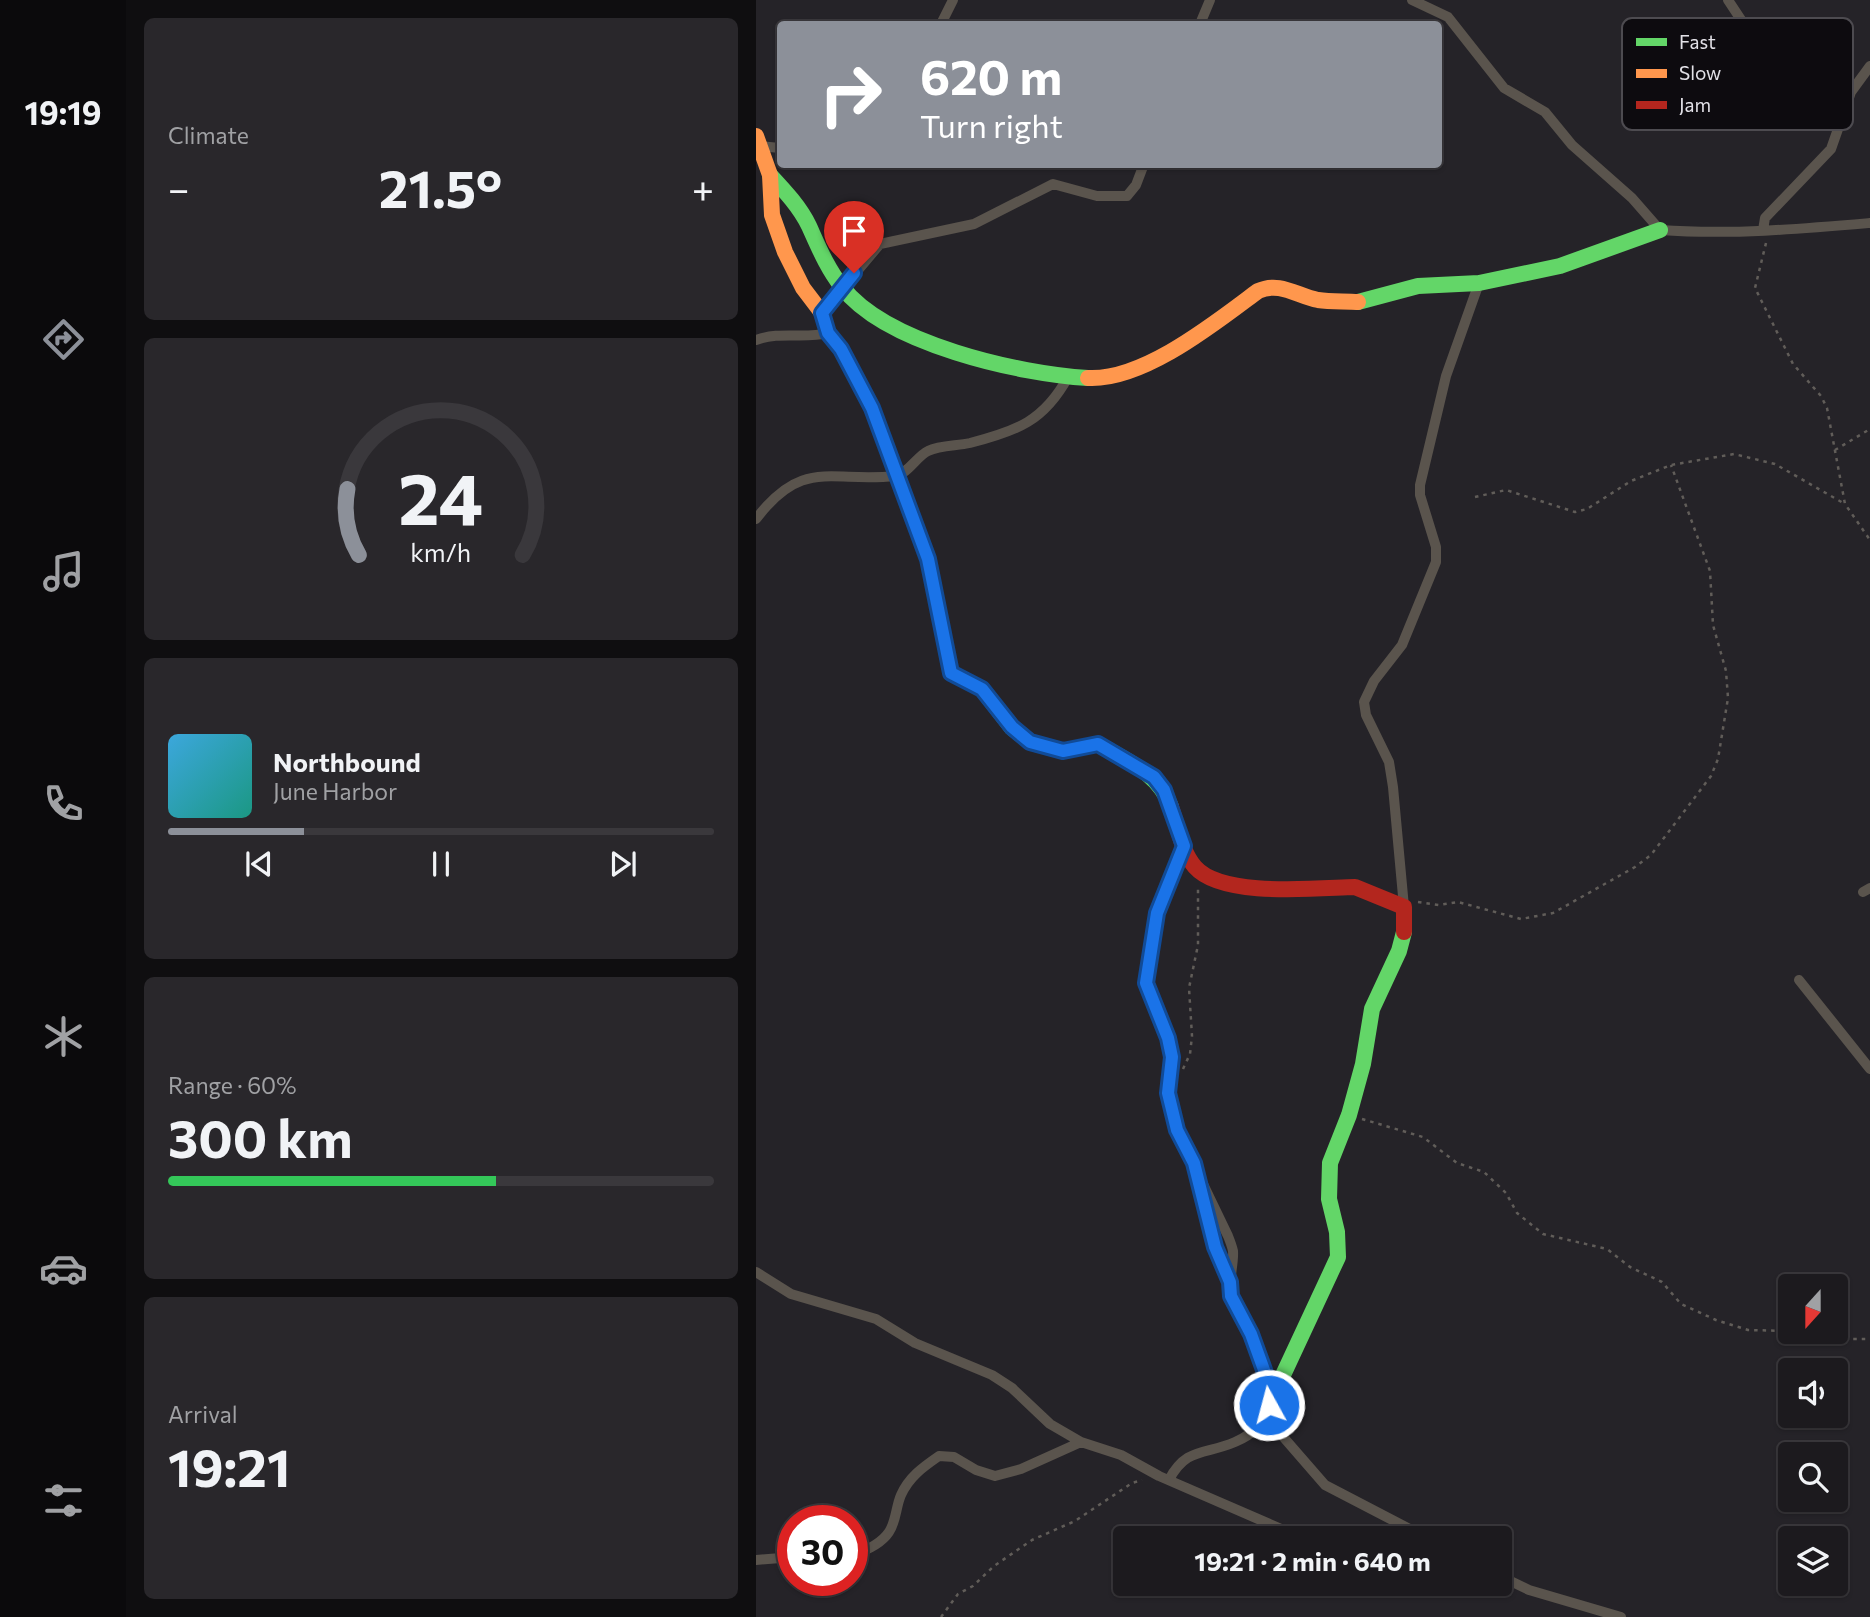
<!DOCTYPE html>
<meta charset="utf-8">
<style>
:root{--surface:#1c1a1e;--page:#29272b;--text:#f1f3f6;--muted:#a0a1a4;--line:#3a383c;--accent:#8c9099}
body{margin:0;font-family:Commissioner,sans-serif;background:var(--page);color:var(--text);height:100vh;display:flex;flex-direction:column;font-size:26px;white-space:nowrap}
*{box-sizing:border-box;margin:0}
p{font-size:23px;color:var(--muted)}
.icon{flex:none;width:38px;height:38px;fill:none;stroke:currentColor;stroke-width:2;stroke-linecap:round;stroke-linejoin:round}
.map{position:relative;flex:1;overflow:hidden}
.panel{display:flex;flex-direction:column;gap:18px;padding:18px;background:#0f0e10;width:630px}
.panel>*{flex:none}
.hud{position:absolute;left:21px;top:21px;width:665px;height:147px;border-radius:7px;box-shadow:0 2px 5px #0004,0 0 0 2px var(--line);background:#8c9099;color:#fff;overflow:hidden}
.needle{width:46px;rotate:201deg}
.tools{position:absolute;left:1022px;top:1274px;display:grid;gap:14px}
.tools a{display:grid;place-items:center;width:70px;height:70px;border-radius:7px;background:var(--surface);box-shadow:0 2px 5px #0004,0 0 0 2px var(--line);font-size:35px}
.speed{position:absolute;left:21px;top:1505px;display:flex;gap:14px;font-size:35px;font-weight:700;text-align:center}
.speed>*{display:grid;place-content:center;width:91px;height:91px;border-radius:50%;background:var(--surface);box-shadow:0 2px 5px #0004,0 0 0 2px var(--line);line-height:1}
.speed .limit{border:10px solid #d22;background:#fff;color:#111}
.pin{position:absolute;display:grid;place-items:center;width:60px;height:60px;color:#fff;margin:-72px -30px;border-radius:50% 50% 50% 0;rotate:-45deg;box-shadow:0 0 7px #0007}
.pin .icon{rotate:45deg}
.me{position:absolute;width:77px;margin:-38px;rotate:353deg;stroke-linejoin:round;filter:drop-shadow(0 0 5px #0008)}
.turn{display:flex;align-items:center;gap:24px;height:147px;padding:0 28px;font-size:32px}
.turn .icon{width:91px;height:91px;stroke-width:2.5}
.turn b{display:block;font-size:49px;line-height:60px}
.big{font-size:52px;font-weight:700;line-height:1.1}
.panel .card{flex:1;display:flex;flex-direction:column;justify-content:center;gap:10px;min-width:0;padding:0 24px;border-radius:10px;background:var(--page)}
.panel .dial{align-items:center;gap:0}
.dial svg{height:182px;overflow:visible;fill:none;stroke:var(--line);stroke-width:7;stroke-linecap:round;text-anchor:middle}
.dial text{fill:var(--text);stroke:none}
.song{display:flex;align-items:center;gap:21px}
.cover{width:84px;height:84px;border-radius:10px;background:linear-gradient(135deg,hsl(200 70% 55%),hsl(170 70% 35%))}
.played{height:7px;border-radius:4px;background:linear-gradient(90deg,var(--accent) 25%,var(--line) 25%)}
.keys{display:flex;justify-content:space-around;direction:ltr}
.heat{display:flex;justify-content:space-between;align-items:center;font-size:38px;direction:ltr}
.charge{height:10px;border-radius:5px;background:linear-gradient(90deg,#34c759 60%,var(--line) 0)}
.trip{position:absolute;left:357px;top:1526px;width:399px;height:70px;border-radius:7px;background:var(--surface);box-shadow:0 2px 5px #0004,0 0 0 2px var(--line);font-weight:700;line-height:70px;text-align:center}
main{display:flex;flex:1;min-height:0}
.tab-bar{display:flex;flex-direction:column;width:126px;justify-content:space-around;align-items:center;background:#0b0a0c;color:var(--muted)}
.tab-bar .icon{width:49px;height:49px}
.tab-bar .current{color:var(--accent)}
.tab-bar b{font-size:32px;color:var(--text)}
.map>svg:first-child{display:block}
.lines{fill:none;stroke-linecap:round;stroke-linejoin:round}
.path{stroke:#615d59;stroke-width:2.5;stroke-dasharray:3.5 5;stroke-linecap:butt}
.street{stroke:#5a544d;stroke-width:10}
.fast{stroke:#63d668;stroke-width:16}
.slow{stroke:#ff974d;stroke-width:16}
.jam{stroke:#b3261e;stroke-width:16}
.route-casing{stroke:#114b97;stroke-width:18}
.route{stroke:#1a73e8;stroke-width:12}
.key{fill:#0d0b0f;stroke:#4d4b50;stroke-width:2}
.key-label{font-size:19px;fill:#e2e1e7}
</style>
<main>
<nav class="tab-bar">
<b>19:19</b>
<svg class="icon current" aria-label="directions" viewBox="0 0 24 24"><path d="M12 3l9 9-9 9-9-9zM9 14v-3h6M13 9l2 2-2 2"/></svg>
<svg class="icon" aria-label="music" viewBox="0 0 24 24"><path d="M9 18V5l10-2v13"/><circle cx="6" cy="18" r="3"/><circle cx="16" cy="16" r="3"/></svg>
<svg class="icon" aria-label="phone" viewBox="0 0 24 24"><path d="M5 4h4l2 5-3 2q2 4 5 5l2-3 5 2v4C11 20 4 13 5 4z"/></svg>
<svg class="icon" aria-label="climate" viewBox="0 0 24 24"><path d="M12 3v18M4 7l16 10M4 17L20 7"/></svg>
<svg class="icon" aria-label="car" viewBox="0 0 24 24"><path d="M5 17H2v-5l4-1 3-4h7l3 4 3 1v5h-3M9 17h6M6 11h13"/><circle cx="7" cy="17" r="2"/><circle cx="17" cy="17" r="2"/></svg>
<svg class="icon" aria-label="filters" viewBox="0 0 24 24"><path d="M4 7h16M4 17h16"/><circle cx="9" cy="7" r="2"/><circle cx="15" cy="17" r="2"/></svg>
</nav>
<section class="panel">
<div class="card"><p>Climate</p>
<div class="heat"><a>−</a><b class="big">21.5°</b><a>+</a></div>
</div>
<div class="card dial"><svg viewBox="0 0 100 80">
<path d="M14 69A42 42 0 1 1 86 69"/>
<path d="M14 69A42 42 0 0 1 9 40" stroke="#8c9099"/>
<text x="50" y="56" font-size="32" font-weight="700">24</text>
<text x="50" y="72" font-size="11">km/h</text>
</svg></div>
<div class="card">
<div class="song"><i class="cover"></i><div><b>Northbound</b><p>June Harbor</p></div></div>
<div class="played"></div>
<div class="keys"><svg class="icon" aria-label="previous" viewBox="0 0 24 24"><path d="M18 5L8 12l10 7zM5 5v14"/></svg><svg class="icon" aria-label="pause" viewBox="0 0 24 24"><path d="M8 5v14M16 5v14"/></svg><svg class="icon" aria-label="next" viewBox="0 0 24 24"><path d="M6 5l10 7-10 7zM19 5v14"/></svg></div>
</div>
<div class="card"><p>Range · 60%</p><b class="big">300 km</b><div class="charge"></div></div>
<div class="card"><p>Arrival</p><b class="big">19:21</b></div>
</section>
<div class="map">
<svg width="1114" height="1617" viewBox="0 0 1114 1617">
<rect width="100%" height="100%" fill="#252328"/>
<g class="lines">
<path class="path" d="M1010 243 999 288 1037 364 1065 396 1071 408 1089 504 1114 540
M1079 450 1114 429
M719 497 750 490 819 512 831 509 875 481 915 465 978 454 1019 464 1089 504
M662 902 683 905 702 902 765 919 797 913 879 867 895 855 955 776 962 759 972 698 970 671 957 625 954 571 915 465
M427 1069 434 1054 436 1036 433 988 442 945V886
M606 1119 667 1137 701 1163 728 1172 750 1193 761 1213 787 1234 851 1249 874 1267 906 1282 925 1304 960 1320 992 1330 1034 1331
M1056 1332 1075 1339H1114
M185 1617 202 1594 217 1586 238 1566 276 1540 319 1521 376 1483 386 1480"/>
<path class="street" d="M656 0 692 17 748 88 789 112 816 145 876 198 904 230C975 235 1044 229 1114 223
M972 0 1009 56 1024 65 1077 80 1095 92
M185 24 197 0
M444 24 454 0
M4 146 24 148
M1007 230 1009 218 1075 149 1095 92 1114 66
M66 313 124 244 218 224 297 184 341 196H371L380 185 388 164
M0 340C24 331 48 339 72 333
M0 519C47 457 75 483 139 476 152 474 161 456 172 451 184 445 201 446 214 443 261 431 288 421 312 377
M1107 892 1114 888
M648 907 637 787 633 762 610 715 608 702 618 681 646 645 680 562V547L664 495V485L690 376 723 283
M1043 980 1114 1069
M444 1188 459 1247 473 1280
M0 1272 35 1294 120 1319 159 1343 236 1375 256 1388 294 1424 325 1442 365 1455 403 1476 532 1532 559 1536 673 1538
M509 1416 569 1485 669 1537
M413 1480C430 1447 449 1455 479 1442 530 1421 512 1370 494 1332 488 1320 477 1307 475 1294 472 1280 478 1265 477 1251 476 1246 474 1241 472 1236L421 1130 412 1093 416 1057 412 1038 390 983 401 913 428 847
M96 1555C109 1551 125 1544 133 1532 140 1522 140 1506 145 1495 153 1477 167 1467 183 1456L198 1457 220 1470 239 1476 265 1469 325 1442
M0 1560 37 1557
M744 1576 773 1590 865 1617"/>
<path class="fast" d="M14 175C28 190 44 207 53 226 63 248 71 268 86 287 130 344 263 374 332 378
M602 302 662 286 723 283 804 266 904 230
M140 472 172 559 195 673 226 689 256 728 274 742 307 751 342 744C371 761 403 773 415 807
M513 1405 582 1257 581 1232 573 1199 574 1163 593 1115 607 1064 616 1009 643 951 648 932"/>
<path class="slow" d="M0 136 14 175 16 215 29 252 47 288 66 313 72 333 85 349 116 408 140 472
M332 378C387 381 459 323 502 291 524 281 541 296 562 300 575 302 589 301 602 302"/>
<path class="jam" d="M415 807C422 826 425 851 439 867 466 898 561 888 599 887L648 907V932"/>
</g>
<g class="lines">
<defs>
<path id="route" d="M98 273 66 313 72 333 85 349 116 408 172 559 195 673 226 689 256 727 274 742 307 751 342 744 398 777 408 790 428 846 401 913 390 983 412 1038 416 1057 412 1093 421 1130 438 1163 459 1247 474 1282 475 1296 495 1334 512 1381 513 1405"/>
</defs>
<use href="#route" class="route-casing"/>
<use href="#route" class="route"/>
</g>
<rect x="866" y="18" width="231" height="112" rx="10" class="key"/>
<rect x="880" y="38" width="31" height="8" fill="#63d668"/>
<rect x="880" y="69" width="31" height="9" fill="#ff974d"/>
<rect x="880" y="101" width="31" height="8" fill="#b3261e"/>
<g class="key-label">
<text x="923" y="49">Fast</text>
<text x="923" y="80">Slow</text>
<text x="923" y="112">Jam</text>
</g>
</svg>
<div class="tools">
<a><svg class="needle" viewBox="-14 -14 28 28"><path d="M0-13l5 13h-10z" fill="#e53935"/><path d="M0 13l5-13h-10z" fill="#a0a1a4"/></svg></a>
<a><svg class="icon" aria-label="sound" viewBox="0 0 24 24"><path d="M4 9h4l5-4v14l-5-4H4zM17 9q2 3 0 6"/></svg></a>
<a><svg class="icon" aria-label="search" viewBox="0 0 24 24"><circle cx="10" cy="10" r="6"/><path d="M15 15l6 6"/></svg></a>
<a><svg class="icon" aria-label="layers" viewBox="0 0 24 24"><path d="M12 4l9 5-9 5-9-5zM3 14l9 5 9-5"/></svg></a>
</div>
<div class="speed"><div class="limit">30</div></div>
<div class="pin" style="left:98px;top:273px;background:#d93025"><svg class="icon" aria-label="arrive" viewBox="0 0 24 24"><path d="M6 21V4h12l-3 4 3 4H6"/></svg></div>
<svg class="me" style="left:513px;top:1405px" viewBox="-20 -20 40 40"><circle r="17" fill="#1a73e8" stroke="#fff" stroke-width="3"/><path d="M0-11L8 9 0 5-8 9z" fill="#fff"/></svg>
<div class="trip">19:21 · 2 min · 640 m</div>
<div class="hud">
<div class="turn"><svg class="icon" aria-label="right" viewBox="0 0 24 24"><path d="M7 20v-9h11M14 6l5 5-5 5"/></svg><div><b>620 m</b>Turn right</div></div>
</div>
</div>
</main>
